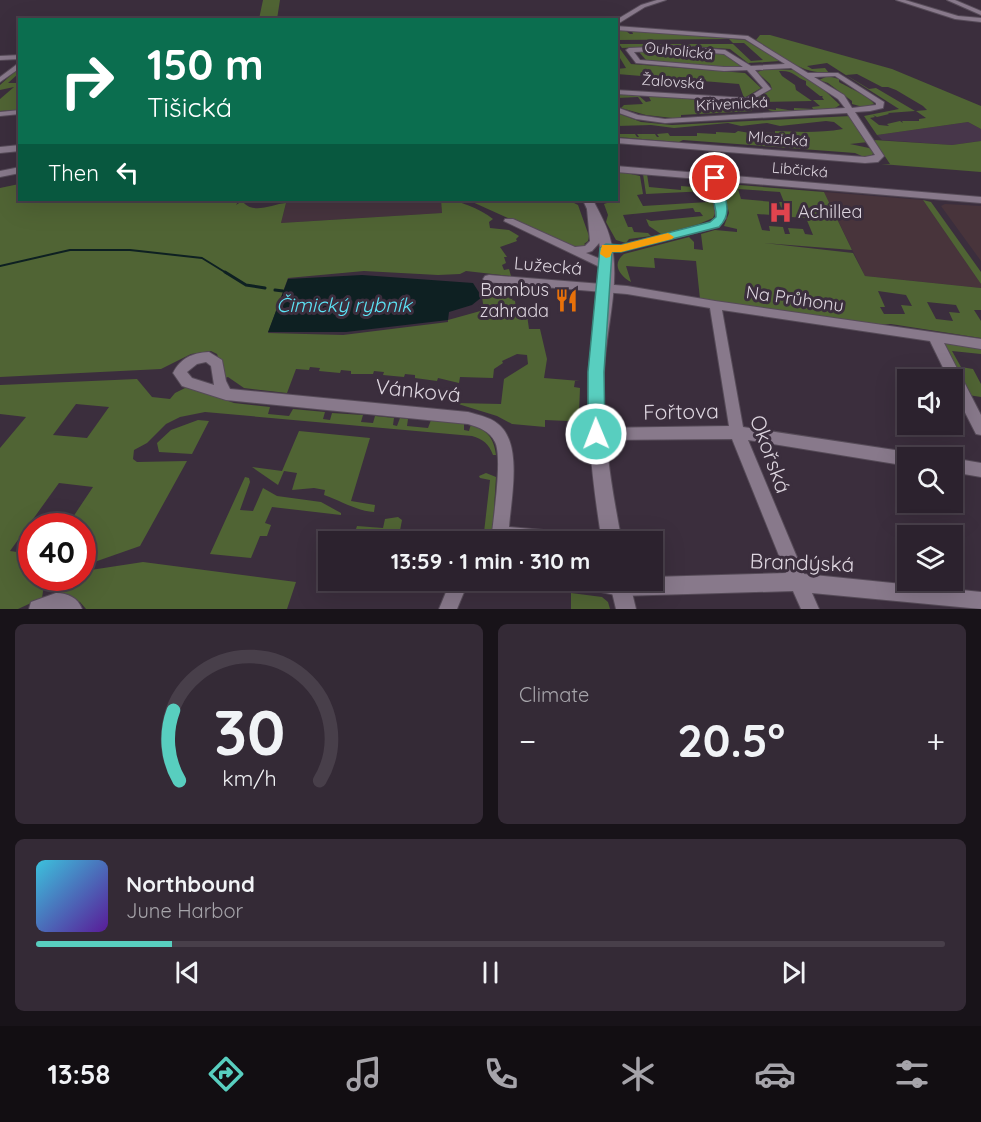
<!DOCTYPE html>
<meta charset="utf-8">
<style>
:root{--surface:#2c222e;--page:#342a36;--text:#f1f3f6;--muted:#a6a4aa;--line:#483f4a;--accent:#58cebf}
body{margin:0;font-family:Quicksand,sans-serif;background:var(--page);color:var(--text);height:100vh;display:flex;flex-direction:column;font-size:22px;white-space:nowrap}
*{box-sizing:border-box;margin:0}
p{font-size:20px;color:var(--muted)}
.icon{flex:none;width:33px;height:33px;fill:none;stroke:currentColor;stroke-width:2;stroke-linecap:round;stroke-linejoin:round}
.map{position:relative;height:609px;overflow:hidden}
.sheet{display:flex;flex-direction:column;gap:15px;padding:15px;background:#181319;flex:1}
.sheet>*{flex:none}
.guide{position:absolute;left:18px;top:18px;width:600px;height:183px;border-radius:0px;box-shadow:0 6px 24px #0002,0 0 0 2px var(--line);background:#0b6e4f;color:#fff;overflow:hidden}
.buttons{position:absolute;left:897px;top:369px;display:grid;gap:12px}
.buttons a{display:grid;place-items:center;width:66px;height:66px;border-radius:0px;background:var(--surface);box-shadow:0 6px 24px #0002,0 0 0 2px var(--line);font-size:30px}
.speed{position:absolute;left:18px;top:513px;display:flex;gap:12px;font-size:30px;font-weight:700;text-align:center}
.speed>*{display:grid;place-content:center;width:78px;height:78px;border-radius:50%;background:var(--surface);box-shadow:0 6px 24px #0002,0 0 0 2px var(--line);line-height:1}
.speed .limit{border:9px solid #d22;background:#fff;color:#111}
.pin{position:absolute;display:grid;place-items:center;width:51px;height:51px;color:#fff;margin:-26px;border:3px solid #fff;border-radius:50%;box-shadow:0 2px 6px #0007}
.me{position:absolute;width:66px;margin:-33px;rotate:359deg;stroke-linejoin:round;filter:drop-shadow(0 0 4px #0008)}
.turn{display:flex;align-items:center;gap:21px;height:126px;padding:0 30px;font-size:27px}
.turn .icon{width:78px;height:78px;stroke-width:2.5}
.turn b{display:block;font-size:42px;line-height:51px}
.then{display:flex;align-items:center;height:57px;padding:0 30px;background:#0003;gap:12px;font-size:22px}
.big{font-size:45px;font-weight:700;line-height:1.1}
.sheet .widget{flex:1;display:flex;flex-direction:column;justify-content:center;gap:9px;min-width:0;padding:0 21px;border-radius:9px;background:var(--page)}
.sheet .dial{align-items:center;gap:0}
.dial svg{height:156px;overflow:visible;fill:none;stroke:var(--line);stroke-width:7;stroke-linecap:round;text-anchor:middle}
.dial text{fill:var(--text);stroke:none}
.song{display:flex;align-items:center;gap:18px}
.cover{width:72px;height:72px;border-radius:9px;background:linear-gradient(135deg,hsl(190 70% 55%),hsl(270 70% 35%))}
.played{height:6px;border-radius:3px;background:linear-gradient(90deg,var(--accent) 15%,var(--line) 15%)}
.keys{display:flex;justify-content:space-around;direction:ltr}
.heat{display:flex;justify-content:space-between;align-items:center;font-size:33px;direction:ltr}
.sheet .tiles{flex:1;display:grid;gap:15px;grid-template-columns:1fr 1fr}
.widget:last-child{grid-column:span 2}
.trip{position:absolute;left:318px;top:531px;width:345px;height:60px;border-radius:0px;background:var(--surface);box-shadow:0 6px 24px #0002,0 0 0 2px var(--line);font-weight:700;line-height:60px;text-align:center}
.menu{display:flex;height:96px;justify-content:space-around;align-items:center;background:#120e12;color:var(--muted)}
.menu .icon{width:42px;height:42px}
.menu .current{color:var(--accent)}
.menu b{font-size:27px;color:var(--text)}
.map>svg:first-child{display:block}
.commercial{fill:#46343e}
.built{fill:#47364a}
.education{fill:#48343b}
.green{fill:#506434;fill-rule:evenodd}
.water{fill:#0e2022}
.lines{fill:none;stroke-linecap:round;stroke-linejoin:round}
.stream-far1{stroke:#0e2022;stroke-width:2}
.stream{stroke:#0e2022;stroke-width:3}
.minor-casing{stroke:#564b58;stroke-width:2}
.tertiary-casing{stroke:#564b58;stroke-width:2}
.minor{fill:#88798b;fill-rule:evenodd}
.tertiary{fill:#88798b;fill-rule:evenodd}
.route{fill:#58cebf;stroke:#39867c;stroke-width:1.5}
.slow{fill:#f59e0b}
.labels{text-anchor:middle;stroke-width:6;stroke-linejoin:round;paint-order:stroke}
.far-street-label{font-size:15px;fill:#ddd5df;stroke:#3b2e3d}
.poi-label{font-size:18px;fill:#ddd5df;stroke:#3b2e3d;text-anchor:start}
.street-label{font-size:18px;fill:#ddd5df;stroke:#3b2e3d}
.water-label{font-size:20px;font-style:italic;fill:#5ce4f6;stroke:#3b2e3d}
.near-street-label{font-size:21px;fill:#ddd5df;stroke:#3b2e3d}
</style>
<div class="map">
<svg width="981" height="609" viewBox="0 0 981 609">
<rect width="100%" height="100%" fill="#3b2e3d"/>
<path class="commercial" d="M287 200H441L442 213 281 223Z"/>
<path class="built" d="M968 122 981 129V141L952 145 882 140 877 135Z"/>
<path class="education" d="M824 192 923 200 981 284V288L865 276Z
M945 204 981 206V261L941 206Z"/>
<path class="green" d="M263 0H280L277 19H259Z
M617 30 626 31 630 34H633L632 31H637L745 40 780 61 748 63 730 49 679 45 622 48 619 44H733L751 61 763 60 744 43H733L729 39 617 40Z
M760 35H770L892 69 981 106V129L968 122 877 135 864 116 899 109 827 63 807 66 812 69 825 68 829 73C798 73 782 56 756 40ZM857 74 882 87H888L896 90 923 106 927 110 916 111 926 118 919 119V121H902L903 123 900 121 887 124 889 126 879 125 870 118 875 117 873 115 877 117 889 114 888 113 915 111 876 88 869 89 846 75Z
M617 45 631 64 745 73 761 88 744 98 739 84 617 74V69L626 68 617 53Z
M682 51 724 54 741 66 724 68 646 60 639 52Z
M19 68V73L8 83H19V110L0 111V99L14 87 0 90V85Z
M766 69 794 70 822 88 840 105 835 108C816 109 761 121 756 99L772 89 770 84 757 72ZM779 71C794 70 795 77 806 81V85L820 96H823L822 97 824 100H813L820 106 812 107 813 109 794 108V111L776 108V110L768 109 762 102 812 101 796 90 795 85 782 76Z
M828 76 839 79V82C849 88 869 96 874 104L863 107 852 104V101L828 83 819 80Z
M617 93 638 95 646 102 651 101 649 97 650 95 746 105 753 111 681 115V119L646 115 621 108 624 105 643 104 638 97 617 98Z
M617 113 641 122 672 125 851 116 868 142 850 144 869 148 874 152 872 155 864 157 855 153 683 140 679 142 617 137H619L618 134H635L637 137H639L637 134H655L657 137H659L657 134 668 133 670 136H697V133L716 134V132L735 133 738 131 756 134V132L775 133V131C797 132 820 133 843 129L834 122 826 121 780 126 767 123 741 126 728 123 674 128 651 125 617 126Z
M874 140 952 145 981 141V172L881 164H890Z
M617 171 640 176 643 194 637 195 643 206 708 202 706 198 713 200 716 211 713 218 699 224 661 234 649 226 646 219 651 221 703 216 700 212H695L693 208 623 215 628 227H632L634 232 648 233 651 236 629 239 626 243 616 240 606 222 608 215 604 204 607 203 605 200H616Z
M643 174H647L649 187 681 190V186L693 187 692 178 706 181 710 188 707 191 646 194Z
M19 184 20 200H239L236 205 244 200 243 202C254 215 272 204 286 203L281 223 442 213 441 200C459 200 479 208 493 219L489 222 490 228 509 230 519 236 516 239 517 241 500 247 507 257H504L506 263 502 265 504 270 509 269 511 276 466 271 460 274 438 275 364 271 288 278 268 333 343 335 448 322V320L484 310 482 297 485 295 515 293 512 300 515 301 516 308H526L529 329H540L547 359 544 378 580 381H575L574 387 580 388 579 413 568 421 545 420V427L512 424 497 416 455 403 501 404 504 379 528 364 527 355 517 354 502 361 503 363 494 369 493 378 460 377 459 383 438 378 437 381 415 378V375L405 374 404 377 383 375 384 372 374 371 373 374H351V371L341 370 340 373 319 371 320 368 310 367 309 370 296 369 287 393 244 388 228 377 225 378 217 354 211 351 191 354 161 369 0 377V188Z
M727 184 824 192 852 250 764 243 853 253 865 276 981 288V310H974L981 321V338L891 324 870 325 700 299 696 261 654 258 655 268 626 266 631 282C620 276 611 264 624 254L689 237 694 242V249L703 250 701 234 715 230 737 232V229L724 226 729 213 725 196 728 195ZM738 189 780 192 784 202H779L782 210 789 211 791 217 806 218 813 235 805 234 803 229 788 228 790 234H785L783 227 769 226 770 231 762 230 757 214 772 215 770 210H777L774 202 741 199ZM878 291 906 295 912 306 901 305 905 314H884L880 307H885ZM927 302 956 305 960 313 949 312 953 321 936 319Z
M468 200H568L578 205 589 236 588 241 584 244 587 246H570Z
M923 200 931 202 981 272V284Z
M941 343 981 349V354L952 351 961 367 973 369 981 384V397L968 395Z
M137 379 152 397 170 399 175 393 187 387 234 403 270 407 268 414 289 416 293 409 325 412 323 419 330 420 332 413 363 415 361 422 373 423 375 416 394 418 393 425 397 426 400 418 408 419 407 426 428 428 431 420 464 423V430L469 431 471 424C486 430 494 437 496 455H493C489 444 483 439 472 436L205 412 180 417 166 424 147 443 134 450 133 459 137 462 187 461 140 546 83 566 82 526H67L93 487 59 483 10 551 31 554 32 578H45L42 598 18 609H0V448L26 417 0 414V385ZM76 404 109 407 87 438 53 435Z
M198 420 209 421 192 454 159 452 157 443 171 430Z
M299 431 370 438 351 501 375 505 374 512C357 511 341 501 324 495L325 490 314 488 292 490 297 473 284 471 278 485 252 467 282 471Z
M486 473 496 477 492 541H483L490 480 480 478 479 476Z
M245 477 249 478 250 482 240 510 253 511 263 488 277 496 321 502 341 513V515L272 507 265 523 271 525 267 536H260L251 558 210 554Z
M398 517 402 520 398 541H333L336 532 354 535 357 526 383 528 385 519Z
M143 562 296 582 287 609H86L80 602 58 594V582L68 578H82L84 571Z
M571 593 602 597 608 602 610 609H571Z"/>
<path class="water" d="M362 275 473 283 482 297 472 305 449 312 448 320 346 332H268L288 279Z"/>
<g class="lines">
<path class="stream-far1" d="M0 266 70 250H130L202 258 228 274"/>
<path class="stream" d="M225 272 246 285 265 288
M275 290 283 291"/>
<defs>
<path id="minor" d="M896 0H905L958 16 981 18V22L955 19Z
M947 0H955L981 11V15Z
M616 26 748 36 808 73H838L884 102 883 108 870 111 855 112 884 156 878 162 865 163 616 143V138L865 157 875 155 847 113 665 123 636 119 616 112V107L638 115 665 119 845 108 838 99 791 68 755 70 771 89 748 102 616 94V90L747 98 763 88 747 70 724 71 636 63 626 50 629 48 676 46 725 50 751 66 785 64 745 39 616 30ZM676 50 724 54 743 67H724L640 60 634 52ZM835 76 876 103V105L852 108 844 95 814 77Z
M20 55V59L0 60V56Z
M20 62V68L0 82V77Z
M20 110V114L0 116V112Z
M20 145V151L0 153V147Z
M616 166 981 197V203L720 181 726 218 719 227 621 251 606 250 601 247 602 245H621L711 223 716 218 711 180 616 172Z
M20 167V173L0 177V171Z
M592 206 597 209 600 242 592 251 586 253 610 263 612 266 610 269 606 270 504 221 505 219H513L575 247 585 246 590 241 587 209Z
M489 275 627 286 715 301 981 339V349L944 343 981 415V435L976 434 952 387V380H949L930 341 722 310 743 427 908 452 913 454 915 458H908V466L748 440 804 574 981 592V609L812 593 819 609H801L793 591 620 596 573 586 570 580H652V577L786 573 732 439 596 440 591 439 589 434 591 429 596 428 729 426 710 308 627 294 485 282 483 279 485 276Z
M209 352 222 360 226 381 230 389 468 412C478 415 490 417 498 424 523 443 511 499 509 527L578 533 584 536 586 542H491C493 521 503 457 495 442 490 431 478 427 468 424L226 400 182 386 173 373C181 358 192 353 209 352ZM206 362 211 366 214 385 192 378 187 372 197 364Z
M952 458 981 463V477L952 472Z
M451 580H469L457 609H439Z
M56 593C68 593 78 598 82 609H29L31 602Z"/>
<path id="tertiary" d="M657 0H666L645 7 616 25V20L641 5Z
M583 200H593C600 214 608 227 611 242 621 285 605 331 604 374 602 430 611 486 622 542H602C593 487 587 433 588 378 590 334 608 287 599 242 596 227 589 214 583 200Z
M609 580H629L636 609H616Z"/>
</defs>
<use href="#minor" class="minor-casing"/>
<use href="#tertiary" class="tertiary-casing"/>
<use href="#minor" class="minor"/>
<use href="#tertiary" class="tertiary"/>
</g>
<path class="route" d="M715 175 720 178C724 196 734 213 719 227L621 252H612L604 372 605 434 602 439 596 442 590 439 588 434V372L600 248 606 244 621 245 710 222 716 217V212L709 178Z"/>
<path class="slow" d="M668 233 674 237 672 239 621 252H612L610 257 606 258 600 254 602 245H621Z"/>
<defs>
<symbol id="hospital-bare" viewBox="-9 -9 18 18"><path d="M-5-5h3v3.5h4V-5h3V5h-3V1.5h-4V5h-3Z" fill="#e0444e" stroke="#3b2e3d" stroke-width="2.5" paint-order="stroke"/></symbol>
<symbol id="restaurant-bare" viewBox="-9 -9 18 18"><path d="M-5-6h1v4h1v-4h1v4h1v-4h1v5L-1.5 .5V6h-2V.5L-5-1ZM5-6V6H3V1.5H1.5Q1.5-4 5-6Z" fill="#e8710a" stroke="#3b2e3d" stroke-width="2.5" paint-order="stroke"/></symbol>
</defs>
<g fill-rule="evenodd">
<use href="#hospital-bare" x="764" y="196" width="33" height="33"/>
<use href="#restaurant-bare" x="550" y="284" width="33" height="33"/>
</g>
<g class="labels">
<g class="far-street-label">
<text transform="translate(679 51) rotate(6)" y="5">Ouholická</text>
<text transform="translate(673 82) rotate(4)" y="5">Žalovská</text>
<text transform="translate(732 104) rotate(-3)" y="5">Křivenická</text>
<text transform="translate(778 139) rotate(5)" y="5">Mlazická</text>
<text transform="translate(800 170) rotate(5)" y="5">Libčická</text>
</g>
<g class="poi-label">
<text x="798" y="218">Achillea</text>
<text x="549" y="296" text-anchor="end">Bambus<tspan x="549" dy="21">zahrada</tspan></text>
</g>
<g class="street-label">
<text transform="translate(548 266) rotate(5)" y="6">Lužecká</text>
<text transform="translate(795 299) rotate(8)" y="6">Na Průhonu</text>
</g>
<g class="water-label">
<text x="344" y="312">Čimický rybník</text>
</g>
<g class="near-street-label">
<text transform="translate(418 391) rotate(6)" y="7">Vánková</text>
<text transform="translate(681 412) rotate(-1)" y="7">Fořtova</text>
<text transform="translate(770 454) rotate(70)" y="7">Okořská</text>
<text transform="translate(802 563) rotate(2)" y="7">Brandýská</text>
</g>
</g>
</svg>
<div class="buttons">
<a><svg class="icon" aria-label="sound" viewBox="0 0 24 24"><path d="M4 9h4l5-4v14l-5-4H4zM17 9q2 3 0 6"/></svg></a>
<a><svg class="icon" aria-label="search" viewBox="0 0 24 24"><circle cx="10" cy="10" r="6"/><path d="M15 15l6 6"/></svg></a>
<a><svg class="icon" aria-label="layers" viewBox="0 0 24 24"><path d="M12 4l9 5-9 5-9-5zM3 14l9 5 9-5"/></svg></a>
</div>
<div class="speed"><div class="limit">40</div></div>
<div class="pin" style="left:715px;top:178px;background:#d93025"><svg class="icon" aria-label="arrive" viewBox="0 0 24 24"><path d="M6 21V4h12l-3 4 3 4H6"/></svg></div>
<svg class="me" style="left:596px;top:434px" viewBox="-20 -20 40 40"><circle r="17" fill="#58cebf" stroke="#fff" stroke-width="3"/><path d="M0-11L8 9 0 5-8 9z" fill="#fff"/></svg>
<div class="trip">13:59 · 1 min · 310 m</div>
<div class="guide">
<div class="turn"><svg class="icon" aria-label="right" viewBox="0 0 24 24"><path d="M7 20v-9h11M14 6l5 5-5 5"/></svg><div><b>150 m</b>Tišická</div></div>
<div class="then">Then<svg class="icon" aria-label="left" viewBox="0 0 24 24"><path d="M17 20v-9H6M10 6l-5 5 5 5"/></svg></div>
</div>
</div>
<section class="sheet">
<div class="tiles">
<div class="widget dial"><svg viewBox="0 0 100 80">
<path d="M14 69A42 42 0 1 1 86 69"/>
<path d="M14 69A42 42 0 0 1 11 33" stroke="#58cebf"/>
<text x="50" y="56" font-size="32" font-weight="700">30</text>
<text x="50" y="72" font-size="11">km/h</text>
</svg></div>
<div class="widget"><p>Climate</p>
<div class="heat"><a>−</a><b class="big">20.5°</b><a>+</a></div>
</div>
<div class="widget">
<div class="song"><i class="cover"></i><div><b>Northbound</b><p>June Harbor</p></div></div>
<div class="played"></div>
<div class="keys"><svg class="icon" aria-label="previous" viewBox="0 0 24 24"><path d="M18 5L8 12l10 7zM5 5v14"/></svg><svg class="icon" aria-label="pause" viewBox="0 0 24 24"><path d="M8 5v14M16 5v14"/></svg><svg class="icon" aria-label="next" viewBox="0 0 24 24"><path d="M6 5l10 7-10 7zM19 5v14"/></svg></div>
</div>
</div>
</section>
<nav class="menu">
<b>13:58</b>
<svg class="icon current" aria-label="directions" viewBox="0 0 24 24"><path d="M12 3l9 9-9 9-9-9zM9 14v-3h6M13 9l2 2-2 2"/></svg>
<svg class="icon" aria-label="music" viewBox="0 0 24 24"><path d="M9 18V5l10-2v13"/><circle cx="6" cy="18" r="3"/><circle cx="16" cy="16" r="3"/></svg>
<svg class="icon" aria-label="phone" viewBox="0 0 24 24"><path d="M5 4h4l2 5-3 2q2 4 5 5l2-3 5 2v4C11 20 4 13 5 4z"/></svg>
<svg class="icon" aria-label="climate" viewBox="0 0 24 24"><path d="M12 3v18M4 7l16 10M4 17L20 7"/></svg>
<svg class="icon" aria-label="car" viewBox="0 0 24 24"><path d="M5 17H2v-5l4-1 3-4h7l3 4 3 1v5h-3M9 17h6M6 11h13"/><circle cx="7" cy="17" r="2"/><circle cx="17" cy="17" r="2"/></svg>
<svg class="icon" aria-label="filters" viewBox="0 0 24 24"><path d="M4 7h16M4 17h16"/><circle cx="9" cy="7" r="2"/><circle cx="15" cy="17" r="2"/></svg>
</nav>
